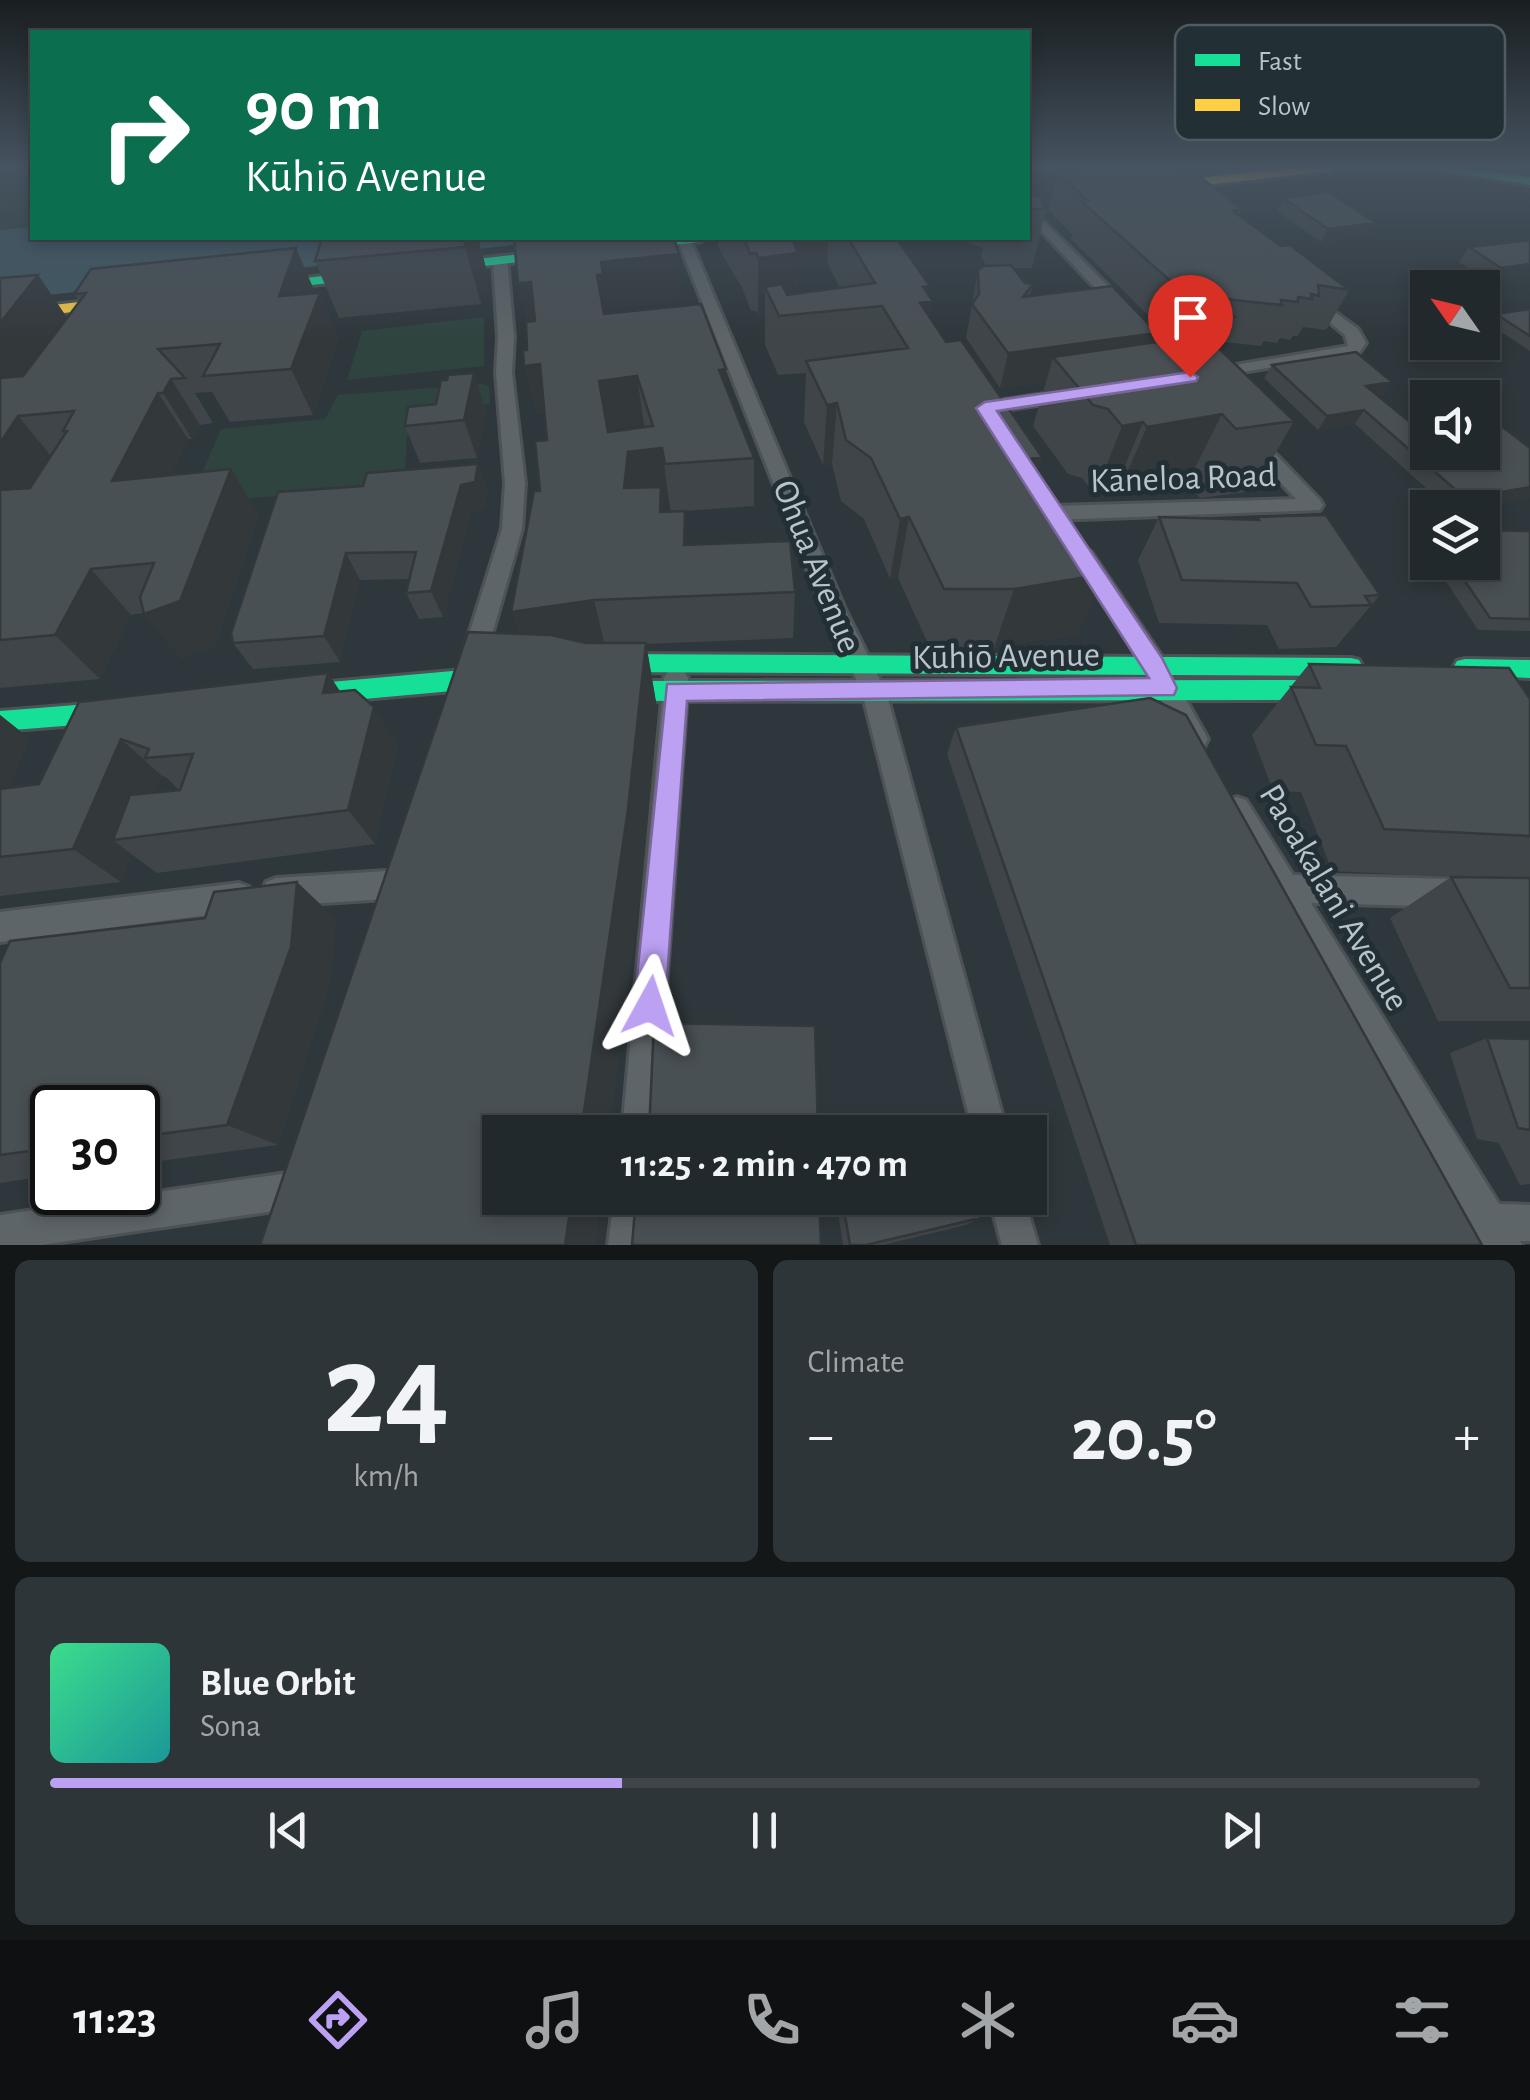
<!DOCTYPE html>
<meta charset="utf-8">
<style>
:root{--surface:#22292c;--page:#2e3538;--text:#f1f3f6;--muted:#a2a6a9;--line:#3f4548;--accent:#bca0f2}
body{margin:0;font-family:"Alegreya Sans",sans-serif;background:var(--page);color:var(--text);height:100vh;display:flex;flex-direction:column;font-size:38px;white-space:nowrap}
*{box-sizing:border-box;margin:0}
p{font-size:32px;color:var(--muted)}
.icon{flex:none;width:55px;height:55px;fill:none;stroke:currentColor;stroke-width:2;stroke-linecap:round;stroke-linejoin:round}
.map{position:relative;height:1245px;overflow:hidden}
.sheet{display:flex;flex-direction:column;gap:15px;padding:15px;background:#131718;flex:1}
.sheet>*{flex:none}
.guide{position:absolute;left:30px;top:30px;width:1000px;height:210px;border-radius:0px;box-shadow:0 5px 15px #0003,0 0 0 2px var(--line);background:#0b6e4f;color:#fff;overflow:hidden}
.needle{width:65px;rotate:304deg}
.controls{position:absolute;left:1410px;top:270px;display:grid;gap:20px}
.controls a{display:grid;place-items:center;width:90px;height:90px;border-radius:0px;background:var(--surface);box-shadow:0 5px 15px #0003,0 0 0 2px var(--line);font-size:50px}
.speed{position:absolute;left:30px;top:1085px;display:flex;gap:20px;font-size:50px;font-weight:700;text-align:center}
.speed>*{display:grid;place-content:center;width:130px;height:130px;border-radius:50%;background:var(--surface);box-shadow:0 5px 15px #0003,0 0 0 2px var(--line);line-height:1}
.speed .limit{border:5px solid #111;border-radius:15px;background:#fff;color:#111}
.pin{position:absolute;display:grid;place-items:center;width:85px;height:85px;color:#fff;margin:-102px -42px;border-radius:50% 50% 50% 0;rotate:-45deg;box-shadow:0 0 10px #0007}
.pin .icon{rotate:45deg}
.me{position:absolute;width:110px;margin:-55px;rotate:5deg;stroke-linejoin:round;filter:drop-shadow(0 0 8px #0008)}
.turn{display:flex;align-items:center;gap:35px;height:210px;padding:0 50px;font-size:45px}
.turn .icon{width:130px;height:130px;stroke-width:2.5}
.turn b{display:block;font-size:70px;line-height:85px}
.big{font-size:75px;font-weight:700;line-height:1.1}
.sheet .tile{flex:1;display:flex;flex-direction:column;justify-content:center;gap:15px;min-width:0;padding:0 35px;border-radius:15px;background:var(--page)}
.sheet .dial{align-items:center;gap:0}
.dial b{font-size:130px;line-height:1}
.song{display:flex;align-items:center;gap:30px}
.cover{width:120px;height:120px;border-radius:15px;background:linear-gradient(135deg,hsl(150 70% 55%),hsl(180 70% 35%))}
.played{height:10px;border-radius:5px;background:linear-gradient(90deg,var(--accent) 40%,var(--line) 40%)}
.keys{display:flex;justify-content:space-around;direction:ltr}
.heat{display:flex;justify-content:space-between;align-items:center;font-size:55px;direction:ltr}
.sheet .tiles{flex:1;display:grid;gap:15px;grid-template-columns:1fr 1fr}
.tile:last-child{grid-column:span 2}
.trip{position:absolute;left:482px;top:1115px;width:565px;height:100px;border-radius:0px;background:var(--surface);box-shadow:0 5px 15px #0003,0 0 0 2px var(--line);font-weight:700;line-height:100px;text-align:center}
.menu{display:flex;height:160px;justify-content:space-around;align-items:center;background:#0e1012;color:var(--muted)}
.menu .icon{width:70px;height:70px}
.menu .selected{color:var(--accent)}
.menu b{font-size:45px;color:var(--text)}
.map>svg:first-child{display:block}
.green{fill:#2f443f}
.water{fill:#3f5863}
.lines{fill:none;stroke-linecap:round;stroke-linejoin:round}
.street-casing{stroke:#4c5255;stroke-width:6}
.fast-casing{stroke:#4c5255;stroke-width:6}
.slow-casing{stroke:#4c5255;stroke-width:6}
.street{fill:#5e6568;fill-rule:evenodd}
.fast{fill:#16e098;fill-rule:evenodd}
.slow{fill:#ffcf43;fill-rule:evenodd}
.wall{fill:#3f4548;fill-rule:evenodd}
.shaded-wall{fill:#33383b}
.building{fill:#495054;stroke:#33383b;stroke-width:2.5;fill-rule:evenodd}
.route{fill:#bca0f2;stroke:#7a689d;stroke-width:2.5}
.labels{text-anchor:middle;stroke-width:10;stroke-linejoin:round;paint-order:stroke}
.street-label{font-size:35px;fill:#bac4ca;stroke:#222f35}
.key{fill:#222f35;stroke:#505c62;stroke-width:2.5}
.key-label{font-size:28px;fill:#bac4ca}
</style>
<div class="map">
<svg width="1530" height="1245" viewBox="0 0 1530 1245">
<rect width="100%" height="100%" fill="#2e373b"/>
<path class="green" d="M0 167H32V227L0 230Z
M484 317V366L347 380 362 331Z
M483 384 489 386 490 404 448 409 446 432 407 435 404 486 189 503 221 429 325 419 338 395Z"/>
<path class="water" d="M32 227V238H579L0 300V230Z"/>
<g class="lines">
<defs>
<path id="street" d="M1028 206 1128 306V312H1118L1028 217Z
M677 238 690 239 844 607 886 692 1007 1132H973L862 692 822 607Z
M500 256 507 260 514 337 512 373 525 483 522 529 484 663 480 670H464L460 663 502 529 505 483 496 373 498 337 493 260Z
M1310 294 1358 329 1366 343 1359 353 1206 378V370L1212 369 1348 346 1345 335 1305 302 1302 299Z
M1071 390 1077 391V399L985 413 976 408 985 403Z
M1250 433 1257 435 1320 500 1323 505 1320 510 1054 520 1044 513 1054 506 1296 499 1243 443V435Z
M1084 549 1091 552 1162 657 1208 739 1204 747 1195 750 1186 747 1146 671 1073 557Z
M676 668 684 671 688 678 656 1132H622L664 678 668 671Z
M1237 797 1246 800 1293 875 1457 879 1467 883 1471 893 1467 903 1457 907 1311 903 1499 1204 1530 1205V1241H1520L1522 1245H1483L1228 818 1224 809 1228 800Z
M402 870 412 874 416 884 412 894 402 898 276 906 266 902 262 892 266 882 276 878Z
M239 883 249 887 253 897 249 907 239 911 0 942V912Z
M308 1170 320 1176 326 1188 320 1200 308 1206 41 1245H0V1215Z
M614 1198H649L644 1245H608Z
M989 1198H1024L1038 1245H1002Z"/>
<path id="fast" d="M1416 167H1449L1530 177V185Z
M668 238H707L700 242 631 250 624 246 631 242Z
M557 250 564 254 562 257 442 271 435 267 442 263Z
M368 271 373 272V278L268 290 261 286 268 282Z
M605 654 1351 658 1359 660 1363 667 1359 674 1351 676 605 672 597 670 593 663 597 656Z
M1465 659 1530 660V678L1457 675 1453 668 1457 661Z
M497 667 505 670 509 677 505 684 497 687 297 705 288 702 285 695 288 688 297 685Z
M1331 680 1339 683 1343 690 1339 697 1331 700 610 701 602 698 598 691 602 684 610 681Z
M114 702 123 705 126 712 123 719 114 722 0 731V711Z"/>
<path id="slow" d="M1298 167H1336L1330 171 1161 190 1155 186 1161 182Z
M115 298 123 303 120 306 0 321V311Z"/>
</defs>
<use href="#street" class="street-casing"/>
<use href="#fast" class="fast-casing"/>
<use href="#slow" class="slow-casing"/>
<use href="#street" class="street"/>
<use href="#fast" class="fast"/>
<use href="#slow" class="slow"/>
</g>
<path class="wall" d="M1058 172 1242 209 1240 216 1281 246 1349 290 1326 330 1303 327 1298 336H1293L1290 340 1280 338 1277 343 1264 341 1261 346 1223 342 1220 349 1294 421 1254 491 1200 498 1187 484 1117 496 1114 492 1095 495 1082 478 1068 474 1033 426 1046 382 1000 388 966 338 978 270 987 266 981 257 983 248 956 239V238H1028V193L1046 209 1032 268H1014L1025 283 1033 284 1030 296 1157 333 1153 342 1173 340 1071 239 1072 234 1048 209Z
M1283 198 1369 236 1321 242 1277 211Z
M478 238 487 272 488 292 480 295 481 304 339 318 315 261Z
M718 238H896L928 294 930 319 946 342 1042 457 1037 471 1078 634 994 648H930L898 578 890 579 864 519 841 501 832 464 823 465 804 422 806 373 778 375 765 345V315H758L756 311H751L742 288 718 247ZM827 262 840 288 797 294 798 265Z
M1530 240 1491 282 1459 262 1469 247Z
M38 275 67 318 79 301 74 294 315 292 314 294 320 293 339 338 313 415 230 422 212 392 195 393 213 423 200 425 192 439H188L171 475 259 515 215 646 182 659 143 613 131 615 100 679 0 688V278Z
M518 283 682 300 608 308 609 314 727 389 754 458V506L671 512 668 496 662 497 664 512 685 511 688 545 795 592 793 638 646 644 657 708 643 866 609 1132H500V1198H601L595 1245H260L518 634 547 440 544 413 536 414 527 350V322ZM644 424 645 427 608 432V429Z
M1530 309V351L1489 324 1496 314Z
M1272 365 1392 382 1383 396H1379L1411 423 1530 448V498L1479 508H1448L1355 424 1318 430 1264 378Z
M474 373 486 411 477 458 420 463 405 426 436 404 447 380Z
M478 464 487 491 484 508 471 512 443 617 419 619 406 593 409 579 360 580 340 662 253 669 233 643 363 486Z
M1159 517 1256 520 1257 517 1380 595 1336 647 1279 649 1267 625 1159 623 1138 560Z
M1428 531V554L1419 542Z
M1530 531V631L1478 630 1433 562H1482Z
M1309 664 1530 699V1021H1438L1390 918 1451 877 1474 878 1332 871 1301 792 1273 791 1252 735Z
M79 702 398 745 375 844 157 873 131 854 121 882 0 896V715L30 739 7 788 39 784ZM162 776 167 778 179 790 155 792Z
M956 727 1482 1245H1110L947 754Z
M335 918 331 980 278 1145 138 1164V1108H52V1175L0 1183V963Z
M1487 1038 1530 1039V1184L1520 1185 1499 1143 1477 1139 1450 1053Z
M836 1198H974L980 1218 966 1225 883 1245H843Z"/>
<path class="shaded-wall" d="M1376 223 1369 236 1321 242 1328 229Z
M465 238H478L487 272 488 292 480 295 481 304 465 247Z
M782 238H828L827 262 798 265 796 311 765 287V315H758V258Z
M296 248 315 292 300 341 279 296Z
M679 254 682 300 608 308 610 320 604 321 597 275 601 262Z
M1530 264V277L1491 282 1501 268Z
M38 275 68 319 0 416V323Z
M531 282 542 328 529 330 518 283Z
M930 286 927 302 933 301 924 360 920 303 923 287Z
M320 293 339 338 313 415 291 369Z
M1234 317 1216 358 1197 362 1215 321Z
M1157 333 1143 368 1053 357 1046 382 1000 388 1008 353Z
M540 364 551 412 536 414 524 366Z
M726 369 728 417 719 370Z
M474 373 486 411 477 458 464 420Z
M637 376 644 424 608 429 599 381Z
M171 379 200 425 192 439 163 393Z
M1392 382 1383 396 1358 400 1366 386Z
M158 393 188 439 147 527 112 481Z
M837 403 832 464 823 465 827 405Z
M1364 410 1355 424 1318 430 1327 416Z
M1222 414 1187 484 1117 496 1147 427Z
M18 416 56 462 0 529V443Z
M1143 422 1114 492 1095 495 1122 426Z
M662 448 668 496 662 497 667 535 624 488 628 452Z
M1042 457 1023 517 1029 459Z
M478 464 487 491 484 508 471 512 443 617 431 591 461 485Z
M231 469 259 515 215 646 182 659 144 614Z
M1530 487V498L1479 508H1457L1465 498Z
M685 511 690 559 684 545Z
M909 517 898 578 890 579 900 519Z
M346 553 360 580 340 662 324 636Z
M91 569 131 615 100 679 55 635Z
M1104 574 1078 634 994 648 1014 589Z
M594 600 605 646 527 659 511 612Z
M646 643 657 708 643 866 609 1132H581Z
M328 673 354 712 323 693Z
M374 707 398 745 375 844 348 810Z
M0 715 30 739 0 802Z
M121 739 162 776 138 837 113 840 131 854 121 882 73 849Z
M297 882 335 918 331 980 278 1145 227 1125Z
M572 1198H601L595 1245H565Z"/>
<path class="building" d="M1110 167H1173L1179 171 1191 170 1242 209 1233 211 1281 246 1290 245 1349 290 1318 285 1319 296 1311 294 1312 299 1298 297V302L1281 300 1282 305 1213 298 1234 317 1215 321 1081 201H1088L1058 172Z
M1329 192 1376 223 1328 229 1283 198Z
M1028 193 1044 199 1041 202 1046 209H1028Z
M322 238H467H465V247L315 261Z
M514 238H674L679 254 601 262 603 274 597 275 604 314 701 304 726 369 719 370 754 458 665 464 662 448 628 452 624 488 661 487 660 512 685 511 684 545 790 541 795 592 594 600 511 612 534 491H540L535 441 547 440 540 364 524 366 523 350H527L526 322 535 321 531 282 518 283ZM637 376 653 426 608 432 599 381Z
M744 238H792L798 253 758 258 756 253 750 254Z
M848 238H896L930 286 923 287 933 301 920 303 946 342 961 340 1042 457 1029 459 1104 574 1014 589H944L909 517 900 519 871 458 846 440 837 403 827 405 806 361 908 348 882 306 779 316 765 287 782 284 787 295 875 283Z
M1530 240V264L1501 268 1469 247Z
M296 248 279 296 320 293 291 369 203 376 220 344 158 349 185 378 171 379 163 393H158L112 481 231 469 180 601 144 614 140 597 154 563 91 569 55 635 0 640V490L30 488 67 431H63L74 411 18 416 0 443V378L23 376 86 293 74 294 91 269Z
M1011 265 1025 283 1033 284 1023 297 1112 286 1157 333 1008 353 972 304 979 294 978 270 984 266Z
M38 275 0 323V278Z
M1530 309V336L1496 314Z
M1205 335 1294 421 1236 429 1222 414 1147 427 1143 422 1122 426 1108 409 1093 405 1053 357Z
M1356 352 1392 382 1366 386 1411 423 1428 421V452H1482L1483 412 1530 448V487L1465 498 1364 410 1327 416 1272 365Z
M474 373 464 420 405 426 408 407 436 404 441 380H447L448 375Z
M478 464 475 482 461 485 431 591 406 593 416 552 346 553 324 636 233 643 231 633 278 492 363 486 367 473Z
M1326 515 1380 595 1365 596 1371 605 1311 607 1297 583 1182 580 1159 517 1259 520 1257 517Z
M1482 530 1530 531V619L1490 618 1452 562H1482Z
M468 632 551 635 586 643H646L628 809 581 1132H500V1198H572L565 1245H260Z
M1309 664 1509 668 1530 699V836L1384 829 1346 746 1316 745 1291 687 1320 688Z
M328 673 323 693 355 690 374 707 348 810 113 840 130 795 180 790 193 754 145 758 149 749 121 739 73 849 0 857V789L39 784 79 702Z
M1150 698 1186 715 1482 1245H1136L956 727Z
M1451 877 1530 878V988H1510Z
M297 882 291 947 227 1125 138 1137V1108H52V1148L0 1155V963L10 941 205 918 214 892Z
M654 1023 815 1026 818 1132H649Z
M1487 1038 1530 1039V1130L1518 1128Z
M636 1198H819L821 1245H632Z
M842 1198H974L980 1218 866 1245H850Z"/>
<linearGradient id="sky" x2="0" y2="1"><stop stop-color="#191e20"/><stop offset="0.49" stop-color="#465360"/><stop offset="1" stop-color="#465360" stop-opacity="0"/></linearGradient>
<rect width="1530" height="341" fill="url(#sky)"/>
<path class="route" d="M1190 372 1198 377 1196 381 997 411 1162 658 1177 688 1174 695 687 701 665 1006 661 1017 650 1021 638 1017 634 1006 667 684 1149 678 976 408 985 402Z"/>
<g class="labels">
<g class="street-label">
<text transform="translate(1183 477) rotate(-2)" y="12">Kāneloa Road</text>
<text transform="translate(818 566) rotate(68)" y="12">Ohua Avenue</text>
<text transform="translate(1006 655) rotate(-1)" y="12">Kūhiō Avenue</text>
<text transform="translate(1335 897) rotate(59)" y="12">Paoakalani Avenue</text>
</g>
</g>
<rect x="1175" y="25" width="330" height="115" rx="15" class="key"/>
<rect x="1195" y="54" width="45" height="12" fill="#16e098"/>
<rect x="1195" y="99" width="45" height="12" fill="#ffcf43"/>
<g class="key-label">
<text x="1258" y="70">Fast</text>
<text x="1258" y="115">Slow</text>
</g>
</svg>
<div class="controls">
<a><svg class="needle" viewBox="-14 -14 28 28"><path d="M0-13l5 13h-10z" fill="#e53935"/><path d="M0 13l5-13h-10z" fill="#a2a6a9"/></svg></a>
<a><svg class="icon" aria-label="sound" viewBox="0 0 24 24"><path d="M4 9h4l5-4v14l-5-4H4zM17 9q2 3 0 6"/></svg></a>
<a><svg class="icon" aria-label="layers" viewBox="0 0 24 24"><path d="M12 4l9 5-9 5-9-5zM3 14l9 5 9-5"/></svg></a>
</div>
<div class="speed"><div class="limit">30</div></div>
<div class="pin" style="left:1190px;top:377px;background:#d93025"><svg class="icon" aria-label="arrive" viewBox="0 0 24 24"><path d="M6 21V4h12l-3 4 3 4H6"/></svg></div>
<svg class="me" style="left:650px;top:1006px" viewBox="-20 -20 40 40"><path d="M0-17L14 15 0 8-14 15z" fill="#bca0f2" stroke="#fff" stroke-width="4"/></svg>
<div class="trip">11:25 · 2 min · 470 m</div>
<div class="guide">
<div class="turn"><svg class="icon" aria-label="right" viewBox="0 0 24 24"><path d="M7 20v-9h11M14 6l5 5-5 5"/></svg><div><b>90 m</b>Kūhiō Avenue</div></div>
</div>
</div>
<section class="sheet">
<div class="tiles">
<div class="tile dial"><b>24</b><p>km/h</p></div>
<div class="tile"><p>Climate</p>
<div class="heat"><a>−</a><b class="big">20.5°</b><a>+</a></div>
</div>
<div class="tile">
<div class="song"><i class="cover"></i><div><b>Blue Orbit</b><p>Sona</p></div></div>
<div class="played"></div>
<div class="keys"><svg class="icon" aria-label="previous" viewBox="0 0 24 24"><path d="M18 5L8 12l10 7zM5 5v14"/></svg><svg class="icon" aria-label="pause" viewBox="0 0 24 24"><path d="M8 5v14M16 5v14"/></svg><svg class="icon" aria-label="next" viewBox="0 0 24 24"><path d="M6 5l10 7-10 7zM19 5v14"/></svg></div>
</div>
</div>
</section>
<nav class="menu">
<b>11:23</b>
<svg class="icon selected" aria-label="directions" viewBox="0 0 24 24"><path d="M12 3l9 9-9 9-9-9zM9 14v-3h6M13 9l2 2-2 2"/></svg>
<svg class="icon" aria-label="music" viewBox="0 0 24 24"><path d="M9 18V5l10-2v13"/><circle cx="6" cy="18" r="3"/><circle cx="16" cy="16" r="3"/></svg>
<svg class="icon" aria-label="phone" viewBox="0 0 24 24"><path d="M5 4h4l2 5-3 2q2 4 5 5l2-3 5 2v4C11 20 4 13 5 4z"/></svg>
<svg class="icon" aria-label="climate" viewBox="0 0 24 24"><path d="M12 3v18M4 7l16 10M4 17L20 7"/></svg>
<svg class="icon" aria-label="car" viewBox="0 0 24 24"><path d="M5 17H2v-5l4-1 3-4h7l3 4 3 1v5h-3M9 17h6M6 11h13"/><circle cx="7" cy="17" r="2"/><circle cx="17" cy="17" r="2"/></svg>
<svg class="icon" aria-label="filters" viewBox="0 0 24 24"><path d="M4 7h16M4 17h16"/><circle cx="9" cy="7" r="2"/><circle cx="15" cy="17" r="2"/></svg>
</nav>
